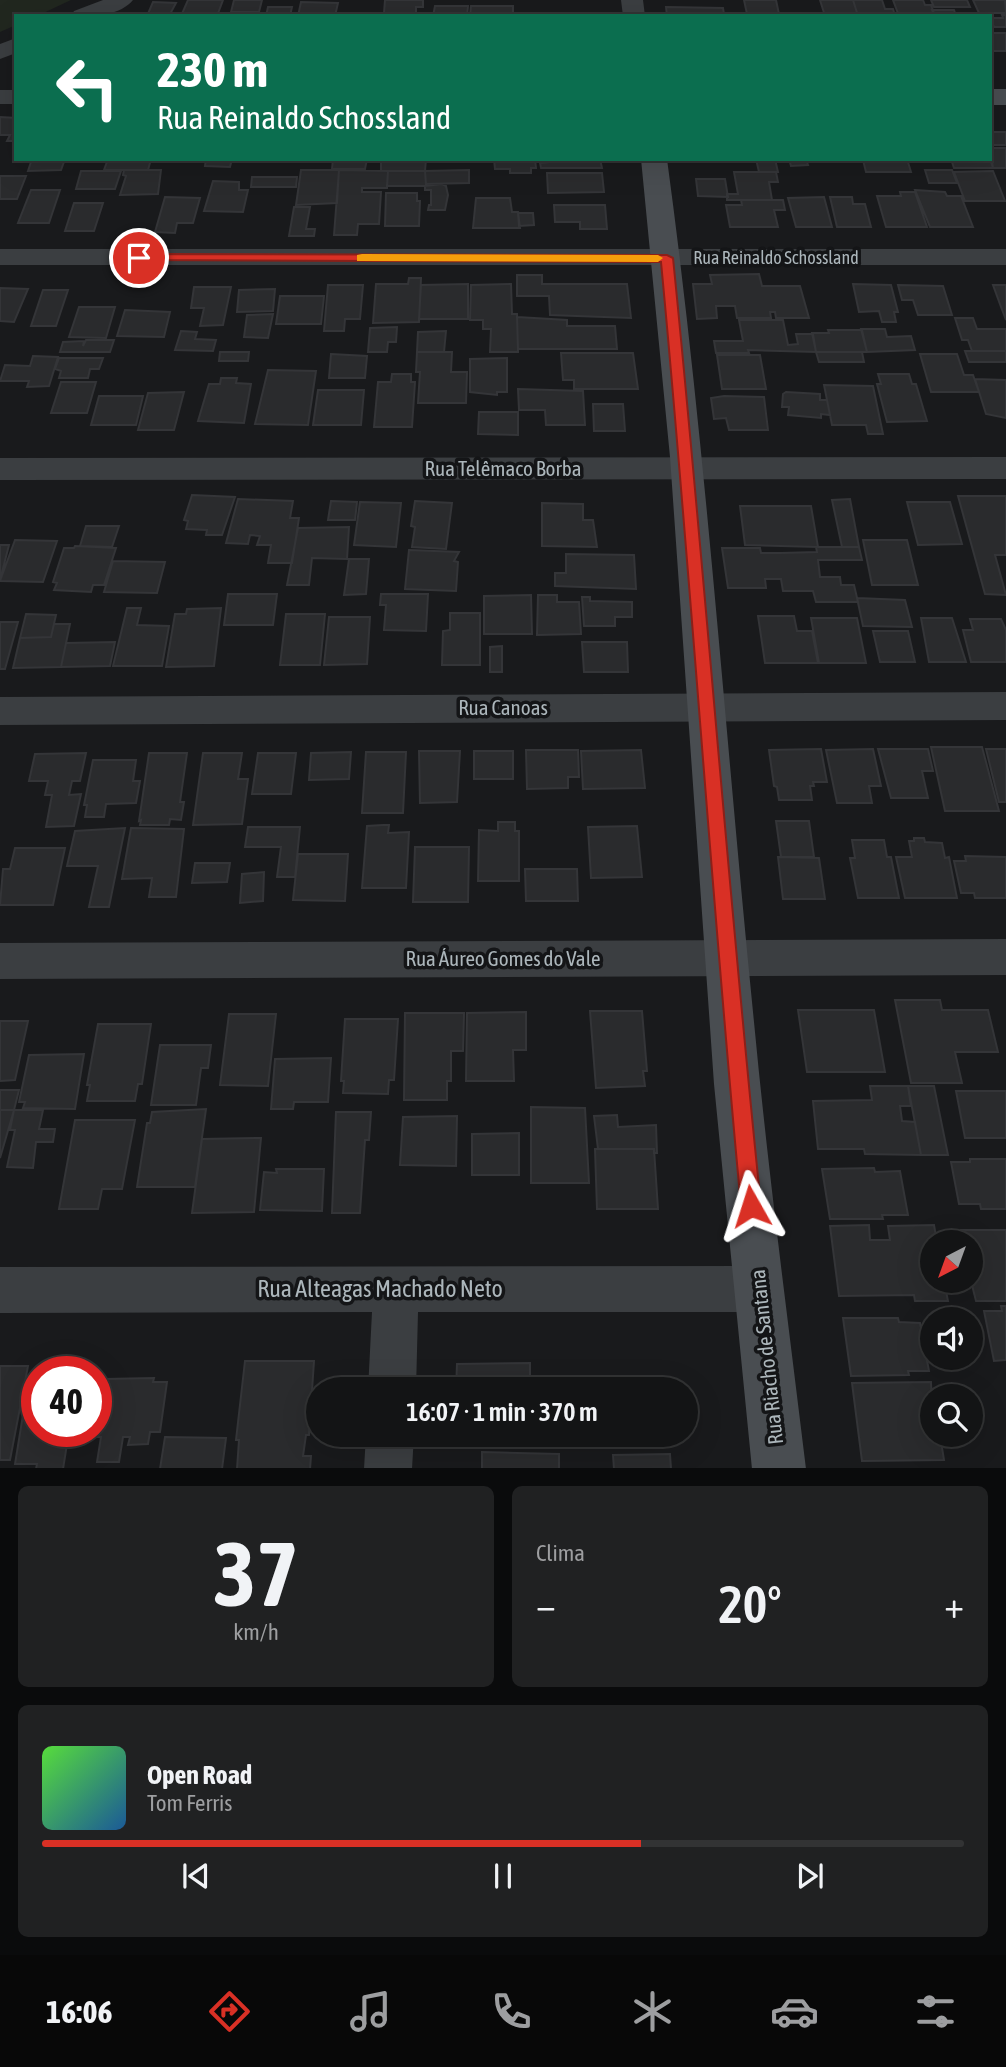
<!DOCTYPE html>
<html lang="pt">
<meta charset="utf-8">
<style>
:root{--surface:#131415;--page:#202122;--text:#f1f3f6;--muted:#9d9ea0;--line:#323334;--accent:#d93025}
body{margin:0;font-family:"Asap Condensed",sans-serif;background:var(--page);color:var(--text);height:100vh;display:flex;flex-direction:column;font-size:26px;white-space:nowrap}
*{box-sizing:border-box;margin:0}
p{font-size:23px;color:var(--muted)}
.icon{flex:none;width:38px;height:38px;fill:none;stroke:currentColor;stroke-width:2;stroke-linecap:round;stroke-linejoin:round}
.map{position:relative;height:1468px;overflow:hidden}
.side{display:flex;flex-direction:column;gap:18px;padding:18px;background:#0a0b0c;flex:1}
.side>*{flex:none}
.top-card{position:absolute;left:14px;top:14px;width:978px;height:147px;border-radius:0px;box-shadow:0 7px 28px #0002,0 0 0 2px var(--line);background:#0b6e4f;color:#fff;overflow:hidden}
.needle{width:46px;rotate:221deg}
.buttons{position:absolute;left:920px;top:1230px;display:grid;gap:14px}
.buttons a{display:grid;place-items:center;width:63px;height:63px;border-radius:50%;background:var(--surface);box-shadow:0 7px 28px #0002,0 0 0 2px var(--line);font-size:35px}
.speed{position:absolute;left:21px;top:1356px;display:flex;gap:14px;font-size:35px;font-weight:700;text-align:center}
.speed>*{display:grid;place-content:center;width:91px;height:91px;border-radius:50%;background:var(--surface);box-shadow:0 7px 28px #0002,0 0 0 2px var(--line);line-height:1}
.speed .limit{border:10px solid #d22;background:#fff;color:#111}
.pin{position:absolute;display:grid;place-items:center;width:60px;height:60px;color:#fff;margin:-30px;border:4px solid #fff;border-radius:50%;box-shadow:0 2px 7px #0007}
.me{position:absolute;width:77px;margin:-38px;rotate:354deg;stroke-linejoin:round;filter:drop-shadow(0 0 5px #0008)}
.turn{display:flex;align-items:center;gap:24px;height:147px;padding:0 28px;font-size:32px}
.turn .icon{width:91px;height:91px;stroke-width:2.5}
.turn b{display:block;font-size:49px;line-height:60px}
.big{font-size:52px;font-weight:600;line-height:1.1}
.side .tile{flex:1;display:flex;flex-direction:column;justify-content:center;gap:10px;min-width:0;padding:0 24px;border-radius:10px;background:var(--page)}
.side .dial{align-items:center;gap:0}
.dial b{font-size:91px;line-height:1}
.song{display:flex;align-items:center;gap:21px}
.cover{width:84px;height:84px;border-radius:10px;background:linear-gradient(135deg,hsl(110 70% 55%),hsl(210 70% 35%))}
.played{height:7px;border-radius:4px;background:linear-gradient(90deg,var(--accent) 65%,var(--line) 65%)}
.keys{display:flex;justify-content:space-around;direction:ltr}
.heat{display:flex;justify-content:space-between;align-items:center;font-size:38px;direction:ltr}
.side .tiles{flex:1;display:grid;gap:18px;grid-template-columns:1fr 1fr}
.tile:last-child{grid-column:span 2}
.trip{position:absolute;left:306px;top:1377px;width:392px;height:70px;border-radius:35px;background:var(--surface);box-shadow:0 7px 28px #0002,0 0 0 2px var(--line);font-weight:600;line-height:70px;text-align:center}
.tab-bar{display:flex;height:112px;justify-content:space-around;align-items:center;background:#080808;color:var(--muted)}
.tab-bar .icon{width:49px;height:49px}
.tab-bar .current{color:var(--accent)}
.tab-bar b{font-size:32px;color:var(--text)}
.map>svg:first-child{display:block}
.green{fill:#21271f}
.building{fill:#2a2b2d;stroke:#343538;stroke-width:2}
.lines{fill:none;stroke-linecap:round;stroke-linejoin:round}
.street{fill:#3b3e41;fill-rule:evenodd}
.secondary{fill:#494d51;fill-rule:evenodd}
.route{fill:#d93025;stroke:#8d1f18;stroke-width:2}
.slow{fill:#f59e0b}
.labels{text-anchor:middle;stroke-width:7;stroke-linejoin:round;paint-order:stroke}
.far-street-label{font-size:18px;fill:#acb6bb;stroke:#141517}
.street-label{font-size:21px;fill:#acb6bb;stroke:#141517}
.near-street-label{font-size:24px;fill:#acb6bb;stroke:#141517}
</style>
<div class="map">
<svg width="1006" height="1469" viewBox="0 0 1006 1469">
<rect width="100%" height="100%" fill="#191a1c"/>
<path class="green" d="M0 0H71L37 16H16V25L0 32Z"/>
<path class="building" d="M188 0H223L217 16H181Z
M234 0H262L259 12H231Z
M385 0H423V7H416V14L384 13Z
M744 0H776L779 14H747Z
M820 0H853L858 16H825Z
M853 0H882L885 9H893L895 16H858Z
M893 0H923L925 5H931L935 16H899Z
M931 0H967L970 7H934Z
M973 0H1005L1006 13H979Z
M153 2 176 3 169 16H147Z
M301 2 338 3 335 16H298Z
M435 6H468L467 16H433Z
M471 6H513V16H470Z
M268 7H292L290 16H266Z
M666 7 723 8 724 14 667 16Z
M932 10H954L956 16H935Z
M1002 15H1006V27H994L990 18H1003Z
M991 33H1006V51H990Z
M0 117 16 118V141H7L10 135H0Z
M990 132H1006V145H992Z
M990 148H1006V168H993Z
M32 159H65L61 170 28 171Z
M108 159H151L148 170H104Z
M206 159H232L230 167 205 166Z
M333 159H367L365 169H332Z
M381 159H426L425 171H381Z
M494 159H535L536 168H531V173H510V169H495Z
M547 159H600L602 168H541L540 163 550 162Z
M756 159H775L778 172H759Z
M789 159H806L808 165 791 166Z
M907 159 911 172H866L863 160Z
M951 159H990L993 168H954Z
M124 170H161L158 194 120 195 126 176 123 175Z
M301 170H339L337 203 296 205Z
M339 170 388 171 387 188H362V192H381L379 224H358L357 235H334Z
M469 170V183L426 184 425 171Z
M925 170H952L957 183H929Z
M81 171H121L115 189H76Z
M388 171H425L426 186H387Z
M993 171 1005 201H965L954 172Z
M734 172H776L778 182H769L772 200H727V194H738Z
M547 173H602L604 192 548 193Z
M0 176H26L17 199H0Z
M252 177H297L296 187H251Z
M696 179H725L728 197 698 196Z
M213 181 239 182V190H248L243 212 204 211Z
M442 184 446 186 448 195 445 210H428L429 205H431V190H425V186Z
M31 190H60L49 223H18Z
M915 190 945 192 947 196H961L973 227H930Z
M900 192H915L927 227H886L877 196H901Z
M386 193H417V201H420L419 226H385Z
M165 197 200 198 193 223H177L175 233 155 232Z
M824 197 832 227H796L788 198Z
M830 197H852L853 204H865L871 227H837Z
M476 198H510L512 212H518L520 228H473Z
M741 200H783L785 210H774L778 227H730L726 205H742Z
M74 203H103L94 231H65Z
M554 205H605L607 229H580V222H555Z
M294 207H310L306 229H315L314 236H289Z
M518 213H533L534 225 519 226Z
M759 274 762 286H800L809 318H776L775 312H770L771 318H737L735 306H716L717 318 697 319 693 284H712L710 275Z
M517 275H542V284H627L631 318 550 315 549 296H517Z
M409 278H421L419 322 373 323 376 284H408Z
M468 284V319H419L421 285Z
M511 284 512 314H517L518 352H490L491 329H483V320H470L471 285Z
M853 284 891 285 898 312H894L896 322H882L879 311 859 312Z
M328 285H363L360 319H345L344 331H324Z
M898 285 943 286 952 315H918L913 300H902Z
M993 285H1006V320L1001 307Z
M194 287H231L223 325 200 326 204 308H191Z
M0 288 28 289 14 322 0 321Z
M275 289 273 311 237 312 239 290Z
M43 290H68L56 326H31Z
M280 296H324L321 324H276Z
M79 307H115L106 338 69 337Z
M125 310 170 312 164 337 117 336Z
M273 314 268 338 244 337 247 315Z
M517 317 567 320V326H615L617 349H518Z
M955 318H973L977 329H1006V351H972L968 340H962Z
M739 320H783L788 345 798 344 796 334H813L816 352 748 350 749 353H716L714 341H743Z
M397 327 396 342H388L387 352H368L370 328Z
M861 329H885L887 337 911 336 915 350 867 352Z
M828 330H862L867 352H816L812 333H829Z
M181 331 197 332 195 339 216 340 213 351 175 350Z
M446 331 444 352H417L418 332Z
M86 340H114L110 352H60L63 342 84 341 83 346Z
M965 351H1006V362H969Z
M220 352H249L248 361H219Z
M417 352H452L451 372H467L466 403H418L420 372H416Z
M816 352H862L864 362H819Z
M561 353H633L638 389H574V380H563Z
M331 354 367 356 365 378H329Z
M920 354H957L964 375H973L979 392H931Z
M717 355H760L766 389H722Z
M33 356 58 357 49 386 27 387 29 381H0L5 365 30 366Z
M59 358H103L99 369H90L88 378H59L61 371 55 369Z
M507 358V392H497V395L470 392V359Z
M268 370 316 371 308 425 255 424Z
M392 374H411V382H415L412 427H374L378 382H391Z
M878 374H909L912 384H916L927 421 887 422 877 384H881Z
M221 378H237L236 383 251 384 244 423 198 421 209 384H220Z
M975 379 1006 380V418L986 414Z
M61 382H96L87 413H51Z
M824 385 873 386 883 434H868L866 425H832Z
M518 389 583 391 585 425H546L545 410H519Z
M318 390H364L361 425H313Z
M184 392 174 430H138L148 393Z
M786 392 820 394V400H827L830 415 821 414V418L788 415 789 407H782L783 394Z
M99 396H143L136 425H91Z
M724 396 764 397 768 430H729L726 418 714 419 711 398Z
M593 404H623L625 431H594Z
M479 412H518V435L478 434Z
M192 495 235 497 222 535H206L207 530 186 529 188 521 184 520Z
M958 496H1006V555H995L1006 595 985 594Z
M238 499 293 501 290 518H299L292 563H268L271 545H257L260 536 250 535 248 544 226 543Z
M850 499 859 547H842L832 500Z
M331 501 357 502 355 520H328Z
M415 501 452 503 446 549 412 547 415 527 411 526Z
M360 502 401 503 396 547 354 545Z
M907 502H950L962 544 918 545Z
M542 503 583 504V520H593L597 547 542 546Z
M740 506H811L818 547 745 545Z
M86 526H119L112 547 80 546Z
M349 527 347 559 312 558 309 585H287L298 528Z
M15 540 57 541 43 582 0 581Z
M863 540H907L918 585H872Z
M0 545H9L0 580Z
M75 546 116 548 104 585H93L91 592 54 590 57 583 53 582 64 548H74Z
M816 547H859L862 560H818L820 577H840L841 585H854L858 602H816L813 591H783L781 579H765L766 588H728L722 548H760L761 553H781L817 552Z
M409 550 459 552 454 561 458 562 456 591 405 589Z
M566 554 634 555 636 589 555 586V573H566Z
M349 559H369L366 594 344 595Z
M113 561 165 562 157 593 104 592Z
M228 594H277L273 625H224Z
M381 594H428L426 631 384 630 386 605H380Z
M531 595 532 634H484V596Z
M538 595H557V602H579L581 634 537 635Z
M582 597H590V601L632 602V617H615V626H584Z
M857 598 905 600 912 627 863 626Z
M127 608H141L137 625 169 626 162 666H113Z
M221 608 214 666 166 667 175 614H186L187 609Z
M450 613H480V665H442L443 631 450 630Z
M26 614 56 615 51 637 20 638Z
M286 614H325L320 665H280Z
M758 616H794L797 631H812L818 663H765Z
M329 617H370L367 664 324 665Z
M811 618H857L866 663H819Z
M921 618H952L966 662H929Z
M970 619H1001L1006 630V662H971L963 630H973Z
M0 622H18L5 669H0Z
M54 624H70L61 667 13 668 20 638 51 637Z
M873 631H908L915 662H880Z
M115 642 110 666 61 667 66 643Z
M582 642H627L628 672H584Z
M502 646V672H490V647Z
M931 747H982L999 811H945Z
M821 749 827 782H813L814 786H810L812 800H779L777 787 774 786 769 750Z
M873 749 881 786H869L872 803H837L826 750Z
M878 749H928L933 771H922L928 798H891Z
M986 749H1006V802H999Z
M526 750H578L579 777H568V788L527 789Z
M641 750 645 788 583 789 581 751Z
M419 751H460L457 802 420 803Z
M474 751H513V779H474Z
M351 752 349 779 309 780 311 753Z
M366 752H406L403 813H362Z
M86 753 80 781H72L69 795 81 794 74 826 46 827 52 795H45L48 781H29L35 754Z
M149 753H187L180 802H184L181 820 170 819 169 825H140L141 820 139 821Z
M203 753H242L238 779H248L242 824 193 825Z
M258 753H296L291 794H252Z
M93 760H136L133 781H140L136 803 106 804 104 817H85L87 805H84Z
M776 821H809L814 857H781Z
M498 822H515V831H519V881H478L479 830 498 831Z
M383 825H389L388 833 409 832 406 888H362L367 826Z
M637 826 642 877 591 878 588 827Z
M248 827H300L295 877H277L281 847H245Z
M125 828 109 907H89L98 866H67L75 831Z
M131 828 184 829 176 897H149L152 878 122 879Z
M914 838H924L925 842 942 843 945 858 949 857 957 898H905L896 857H912L909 841H914Z
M852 840H884L887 857H891L899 898H858L850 858H855Z
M415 847H469L468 902H413Z
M15 848H65L53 905H0L3 869H10Z
M298 854H348L345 901 293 900Z
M965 856 1006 857V898H975L974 893H961L954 861H966Z
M778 857 819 858 825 899H783Z
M195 863H230L227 882 192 883Z
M525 869H577L578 901H526Z
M264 872 263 901 240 903 242 874Z
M895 1000H940L942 1010H988L998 1052H955L962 1083H911Z
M798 1010H874L885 1072H807Z
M590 1011H642L647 1071H643L645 1086 596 1088Z
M526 1012V1050H513L514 1081H466L467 1013Z
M405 1013H464L463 1051H451V1081H447V1100H404Z
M229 1014H276L268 1086 220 1085Z
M345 1019H398L394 1080H389L388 1094 343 1093 344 1081H341Z
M0 1021H28L15 1080 0 1081Z
M98 1024H151L142 1084H138L135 1101H87L90 1085H87Z
M160 1045H211L208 1068H201L196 1105H151Z
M84 1054 75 1109 23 1108 25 1102H19L29 1055Z
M331 1058 328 1102H294L293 1109H271L275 1059Z
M870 1086H908L911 1106H900L902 1121 915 1122 921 1155 865 1154 864 1149H818L813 1101 872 1100Z
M908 1086H934L948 1155H921Z
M0 1090H19L14 1110H0Z
M956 1091H1006V1138H965Z
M531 1107 585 1108 589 1183H531Z
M206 1109 195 1187H137L147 1123H150L152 1112Z
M0 1110H14L0 1158Z
M14 1110H43L39 1129H55L53 1142H36L33 1168 7 1167 15 1130H10Z
M336 1112H371L369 1140H365L360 1213H332Z
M617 1115 618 1127 656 1125 657 1153H654V1149H598L594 1116Z
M457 1116 456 1166 400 1165 403 1117Z
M75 1120H135L122 1189H102L98 1209H59Z
M519 1133V1175H472V1134Z
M261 1138 254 1212 192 1213 202 1139Z
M595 1149H654L658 1209H597Z
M970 1159H1006V1209H981L980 1204H959L951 1162H970Z
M874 1168 875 1172 900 1171 908 1215H882L883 1219H830L822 1169Z
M276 1169H324L322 1211 260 1210 264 1172 277 1173Z
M869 1225 870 1240H890L888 1226 934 1225 937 1242H933V1281H944L948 1301H915L914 1295 839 1296 830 1226Z
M961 1230H1006V1301H976L971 1281V1242H947L945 1234 962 1233Z
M1001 1306H1006V1360L994 1361 984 1311H1002Z
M843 1318H898L899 1322 920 1323 929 1371H908L909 1375 851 1376Z
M245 1361H314L309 1435H306L303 1456H311L310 1469H237L239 1440H236Z
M530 1363V1390H456L457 1364Z
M0 1366H28L10 1460H0Z
M29 1378H37V1432H69L63 1469H36L37 1464H15Z
M154 1378 153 1382H167L160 1432H150L148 1444 128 1445 130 1437H123L119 1462H97L101 1437H97L105 1379Z
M931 1382 933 1435H940L944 1460 862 1461 852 1383Z
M456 1435H531V1438L456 1439Z
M593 1435H684V1440H593Z
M165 1437 226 1438 222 1469H160Z
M482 1452 559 1454V1469H482Z
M670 1454 671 1469H614L613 1455Z"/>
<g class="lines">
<path class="street" d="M103 0H133C119 17 91 16 71 16L74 11Z
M621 0H643L645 16H623Z
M16 38V53L0 59V44Z
M0 90H16V104H0Z
M0 249H1006V265H0Z
M1006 457V479L0 480V458Z
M1006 692V720L0 725V697Z
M1006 939V975L0 979V943Z
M759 1266 775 1273 782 1289 775 1305 759 1312H418L416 1390H368L372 1312 0 1313V1267Z
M366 1435H414L412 1469H364Z"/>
<path class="secondary" d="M990 89H1006V105H990Z
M641 159H667C706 446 725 734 754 1022 768 1171 788 1320 806 1469H752L714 1084 670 457Z"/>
</g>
<path class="route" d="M139 254 667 255 673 258C705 574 728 890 761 1206L758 1213 751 1216 744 1213 741 1206C711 892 691 576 661 262L135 260 133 258Z"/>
<path class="slow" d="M362 254 658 255 663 258 658 262 357 261V255Z"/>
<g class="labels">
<g class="far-street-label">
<text x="776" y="264">Rua Reinaldo Schossland</text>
</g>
<g class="street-label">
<text x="503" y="476">Rua Telêmaco Borba</text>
<text x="503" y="715">Rua Canoas</text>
<text x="503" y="966">Rua Áureo Gomes do Vale</text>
<text transform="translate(767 1357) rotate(-96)" y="7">Rua Riacho de Santana</text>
</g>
<g class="near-street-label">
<text x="380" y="1297">Rua Alteagas Machado Neto</text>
</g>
</g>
</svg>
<div class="buttons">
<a><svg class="needle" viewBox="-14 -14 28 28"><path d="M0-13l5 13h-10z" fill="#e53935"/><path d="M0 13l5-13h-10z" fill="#9d9ea0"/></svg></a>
<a><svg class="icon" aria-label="sound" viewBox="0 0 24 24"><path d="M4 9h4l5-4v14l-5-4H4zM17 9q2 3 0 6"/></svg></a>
<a><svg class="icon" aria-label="search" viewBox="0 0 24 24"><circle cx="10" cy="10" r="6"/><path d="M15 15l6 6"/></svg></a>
</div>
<div class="speed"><div class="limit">40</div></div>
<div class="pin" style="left:139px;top:258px;background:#d93025"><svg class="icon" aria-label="arrive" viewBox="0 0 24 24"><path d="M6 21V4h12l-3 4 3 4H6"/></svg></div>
<svg class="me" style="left:751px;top:1206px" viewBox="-20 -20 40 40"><path d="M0-17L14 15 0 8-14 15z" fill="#d93025" stroke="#fff" stroke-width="4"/></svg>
<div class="trip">16:07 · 1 min · 370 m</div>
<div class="top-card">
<div class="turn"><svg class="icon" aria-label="left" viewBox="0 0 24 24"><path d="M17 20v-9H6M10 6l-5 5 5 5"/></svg><div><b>230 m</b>Rua Reinaldo Schossland</div></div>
</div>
</div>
<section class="side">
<div class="tiles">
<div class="tile dial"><b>37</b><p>km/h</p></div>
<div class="tile"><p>Clima</p>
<div class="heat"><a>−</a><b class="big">20°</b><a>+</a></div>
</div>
<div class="tile">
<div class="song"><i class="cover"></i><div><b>Open Road</b><p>Tom Ferris</p></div></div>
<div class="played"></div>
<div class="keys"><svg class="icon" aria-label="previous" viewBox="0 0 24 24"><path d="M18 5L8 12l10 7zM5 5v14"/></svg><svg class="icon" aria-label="pause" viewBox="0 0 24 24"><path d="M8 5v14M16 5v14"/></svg><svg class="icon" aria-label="next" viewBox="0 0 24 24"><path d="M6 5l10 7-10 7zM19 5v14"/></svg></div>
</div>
</div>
</section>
<nav class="tab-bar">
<b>16:06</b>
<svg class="icon current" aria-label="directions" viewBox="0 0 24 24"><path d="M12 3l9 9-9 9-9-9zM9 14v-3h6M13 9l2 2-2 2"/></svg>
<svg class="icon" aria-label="music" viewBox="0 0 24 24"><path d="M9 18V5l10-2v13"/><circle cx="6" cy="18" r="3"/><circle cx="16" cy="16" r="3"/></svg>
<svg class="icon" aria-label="phone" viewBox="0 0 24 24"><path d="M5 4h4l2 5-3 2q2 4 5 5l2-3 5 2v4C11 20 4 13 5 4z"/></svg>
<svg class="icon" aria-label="climate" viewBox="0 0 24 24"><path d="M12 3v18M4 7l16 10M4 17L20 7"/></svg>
<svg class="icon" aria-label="car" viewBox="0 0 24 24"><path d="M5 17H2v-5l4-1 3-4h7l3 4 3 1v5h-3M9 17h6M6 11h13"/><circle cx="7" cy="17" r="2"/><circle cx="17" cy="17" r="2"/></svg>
<svg class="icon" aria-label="filters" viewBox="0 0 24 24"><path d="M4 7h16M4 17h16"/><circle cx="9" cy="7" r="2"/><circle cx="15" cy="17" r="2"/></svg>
</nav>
